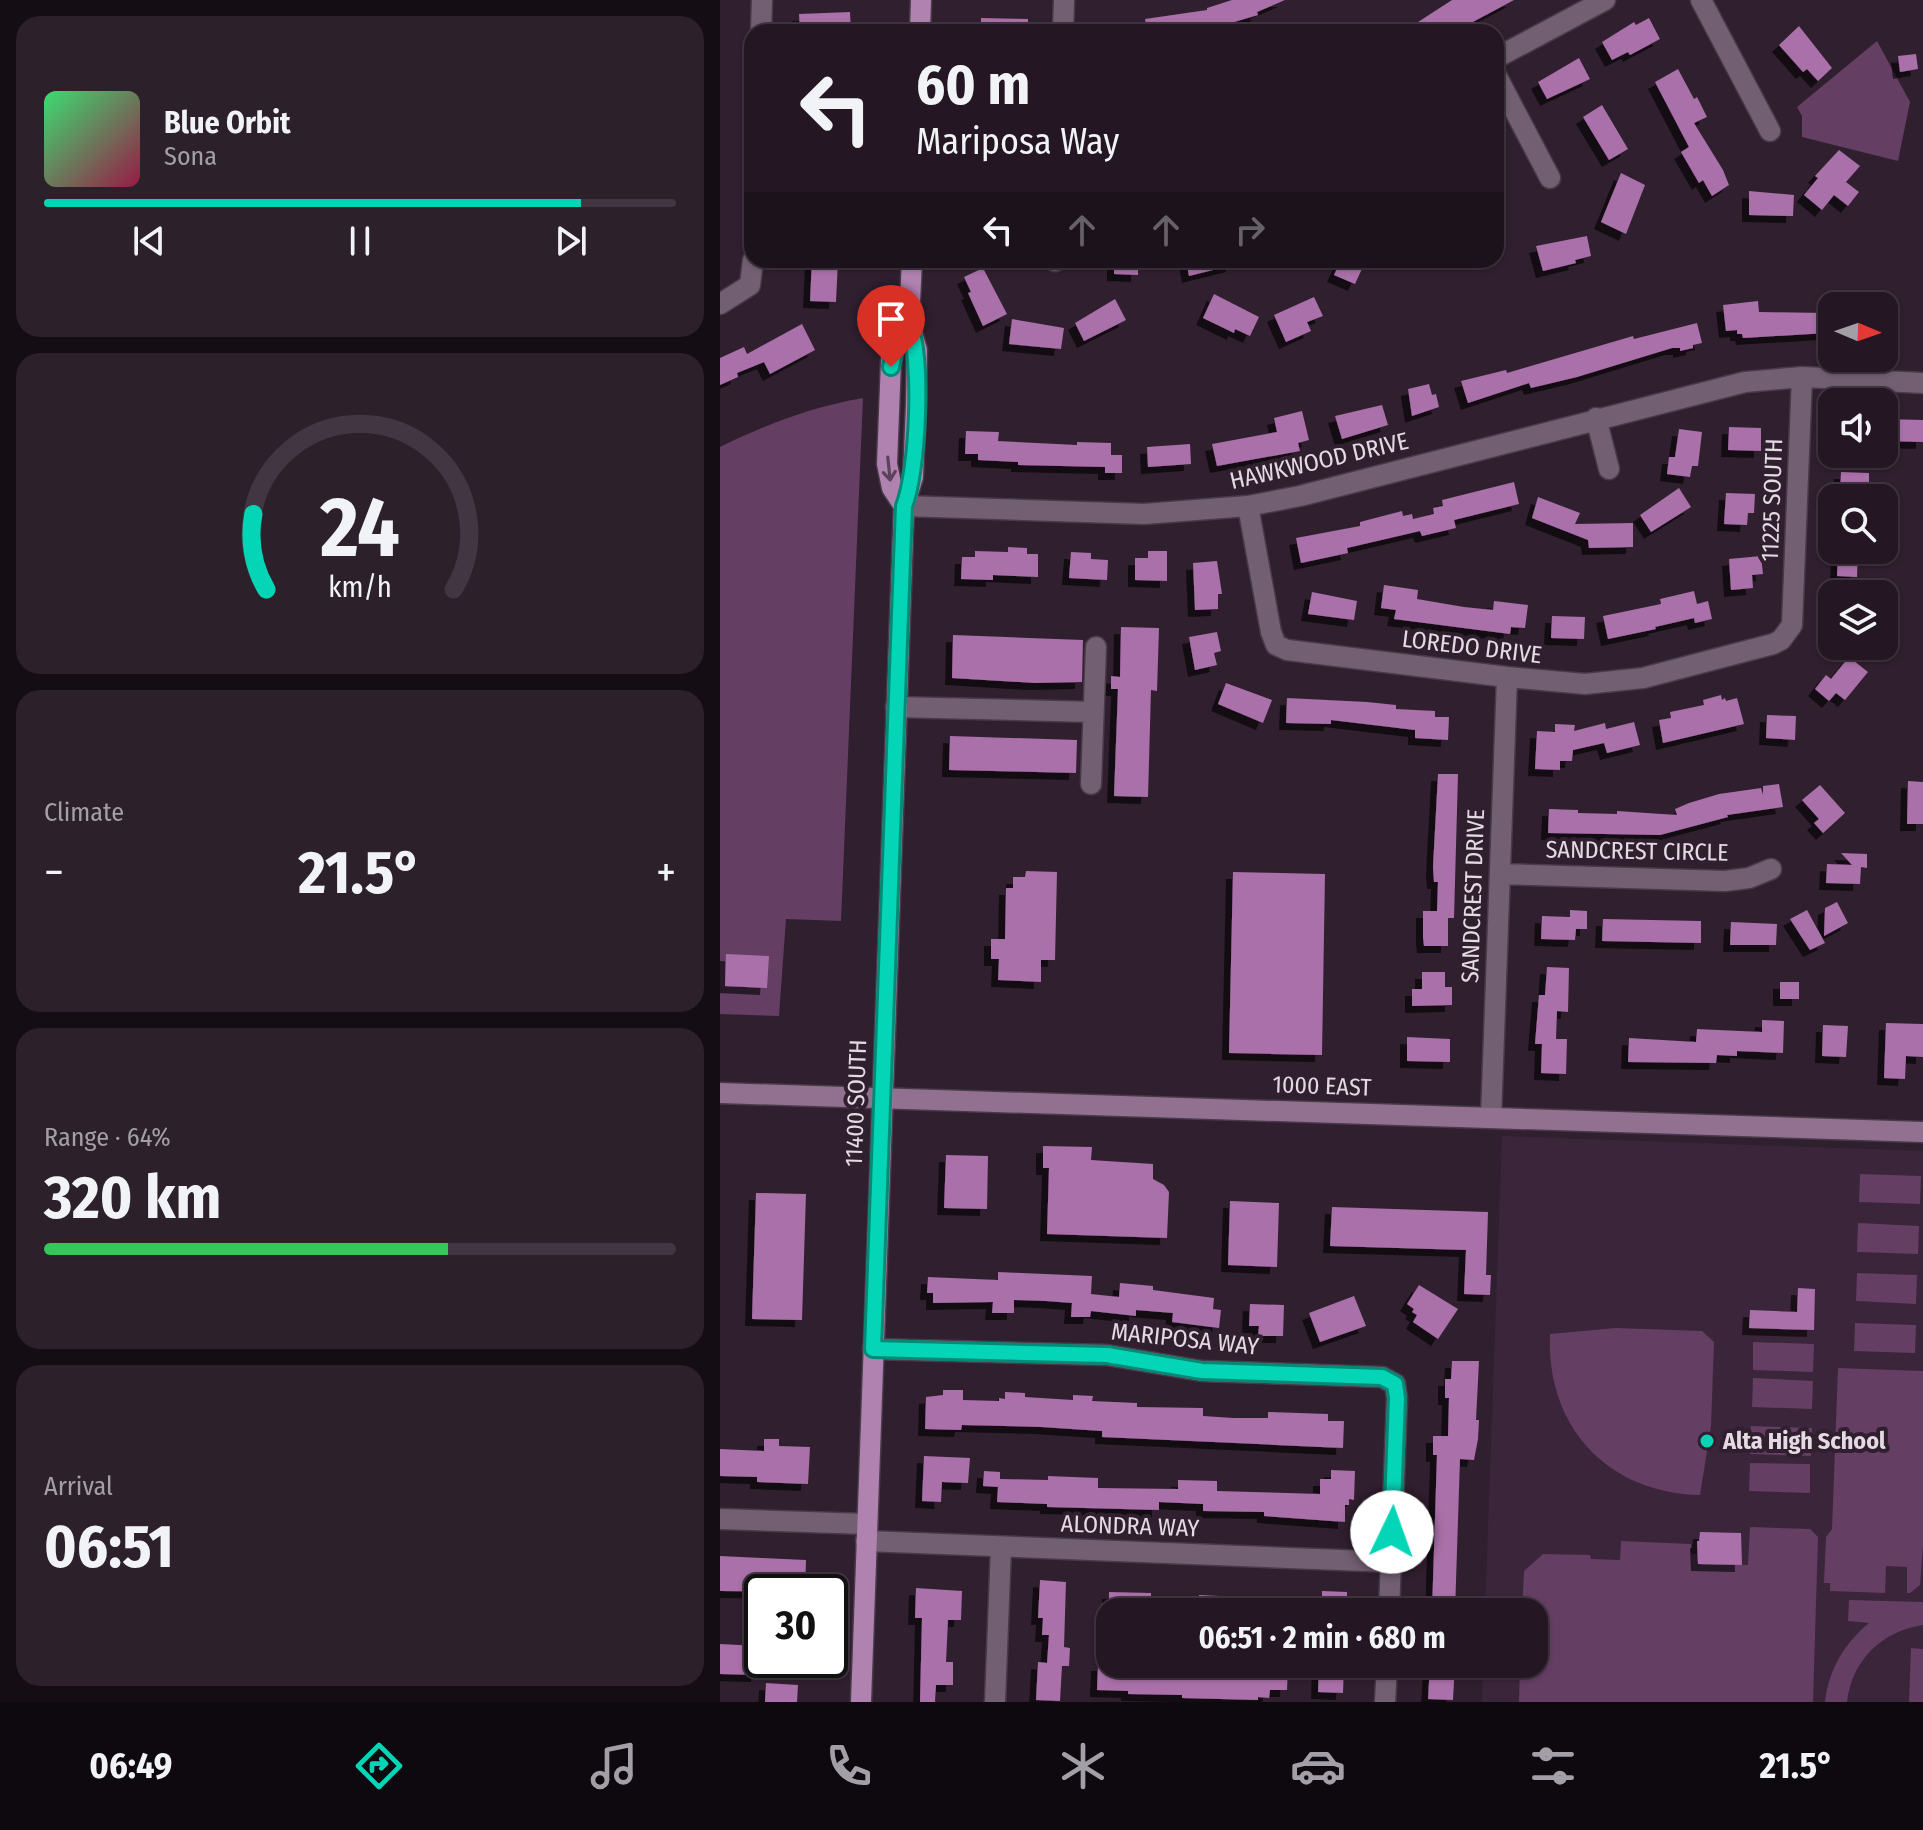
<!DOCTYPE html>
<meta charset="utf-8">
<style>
:root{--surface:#241723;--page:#2c202b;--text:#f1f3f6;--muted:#a39fa6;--line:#413641;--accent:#04d5b6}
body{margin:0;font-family:"Fira Sans Condensed",sans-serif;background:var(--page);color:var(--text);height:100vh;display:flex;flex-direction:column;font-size:30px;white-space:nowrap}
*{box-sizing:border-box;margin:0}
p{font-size:26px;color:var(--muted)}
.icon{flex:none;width:44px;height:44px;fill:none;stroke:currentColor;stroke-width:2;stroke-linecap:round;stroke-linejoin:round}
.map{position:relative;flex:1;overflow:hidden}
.side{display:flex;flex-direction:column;gap:16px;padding:16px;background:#140d13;width:720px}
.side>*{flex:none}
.hud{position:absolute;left:24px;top:24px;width:760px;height:244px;border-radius:24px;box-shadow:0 2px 6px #0004,0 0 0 2px var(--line);background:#241723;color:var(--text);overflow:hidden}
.needle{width:52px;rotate:92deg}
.controls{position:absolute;left:1098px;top:292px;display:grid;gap:16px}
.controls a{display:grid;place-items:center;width:80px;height:80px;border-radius:16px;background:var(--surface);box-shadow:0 2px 6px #0004,0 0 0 2px var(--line);font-size:40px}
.speed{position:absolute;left:24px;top:1574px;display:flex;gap:16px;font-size:40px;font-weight:700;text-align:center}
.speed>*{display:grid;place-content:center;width:104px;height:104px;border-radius:50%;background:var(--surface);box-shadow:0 2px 6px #0004,0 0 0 2px var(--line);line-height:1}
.speed .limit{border:4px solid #111;border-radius:12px;background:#fff;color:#111}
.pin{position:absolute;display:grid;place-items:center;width:68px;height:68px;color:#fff;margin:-82px -34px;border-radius:50% 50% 50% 0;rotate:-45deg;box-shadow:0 0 8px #0007}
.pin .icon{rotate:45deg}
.me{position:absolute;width:88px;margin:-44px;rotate:3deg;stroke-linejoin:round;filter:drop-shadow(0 0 6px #0008)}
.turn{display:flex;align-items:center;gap:28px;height:168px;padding:0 40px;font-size:36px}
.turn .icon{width:104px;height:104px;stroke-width:2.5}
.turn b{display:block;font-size:56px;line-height:68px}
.lanes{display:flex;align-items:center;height:76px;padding:0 40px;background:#0003;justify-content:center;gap:40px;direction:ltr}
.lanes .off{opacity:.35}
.big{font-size:60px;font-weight:700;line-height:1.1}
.side .tile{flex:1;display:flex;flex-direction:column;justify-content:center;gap:12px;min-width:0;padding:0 28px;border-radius:24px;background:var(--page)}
.side .dial{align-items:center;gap:0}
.dial svg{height:208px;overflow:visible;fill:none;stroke:var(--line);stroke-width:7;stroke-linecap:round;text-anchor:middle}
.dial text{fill:var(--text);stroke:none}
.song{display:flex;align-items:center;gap:24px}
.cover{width:96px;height:96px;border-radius:12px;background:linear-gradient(135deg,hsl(140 70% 55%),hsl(340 70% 35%))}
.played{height:8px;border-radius:4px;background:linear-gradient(90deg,var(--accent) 85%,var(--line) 85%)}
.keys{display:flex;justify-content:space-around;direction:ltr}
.heat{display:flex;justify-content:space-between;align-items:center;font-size:44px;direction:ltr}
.charge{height:12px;border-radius:6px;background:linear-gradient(90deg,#34c759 64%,var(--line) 0)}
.trip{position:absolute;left:376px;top:1598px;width:452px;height:80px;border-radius:24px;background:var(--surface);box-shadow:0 2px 6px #0004,0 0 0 2px var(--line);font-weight:700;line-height:80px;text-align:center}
.tab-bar{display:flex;height:128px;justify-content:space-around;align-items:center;background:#0e090e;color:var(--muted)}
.tab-bar .icon{width:56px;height:56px}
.tab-bar .current{color:var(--accent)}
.tab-bar b{font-size:36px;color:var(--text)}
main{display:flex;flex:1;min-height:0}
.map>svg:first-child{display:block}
.built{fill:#3b253a}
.green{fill:#643e63}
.building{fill:#aa6fa9;filter:url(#shadow)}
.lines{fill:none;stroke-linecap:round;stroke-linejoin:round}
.street-casing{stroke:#483a48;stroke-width:23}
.secondary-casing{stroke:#483a48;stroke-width:23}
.primary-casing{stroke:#483a48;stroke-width:23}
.street{stroke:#735f72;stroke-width:20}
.secondary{stroke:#927190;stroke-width:20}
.primary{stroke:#b082af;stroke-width:20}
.oneway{stroke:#5d425c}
.route-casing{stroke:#038a76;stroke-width:20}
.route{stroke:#04d5b6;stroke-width:14}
.poi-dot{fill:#04d5b6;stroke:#301f2f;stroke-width:3}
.labels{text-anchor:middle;stroke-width:8;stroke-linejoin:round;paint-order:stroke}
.street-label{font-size:24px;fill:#e5dae4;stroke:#301f2f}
.poi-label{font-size:24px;font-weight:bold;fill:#e5dae4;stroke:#301f2f;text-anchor:start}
</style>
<main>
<section class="side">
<div class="tile">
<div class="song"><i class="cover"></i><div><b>Blue Orbit</b><p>Sona</p></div></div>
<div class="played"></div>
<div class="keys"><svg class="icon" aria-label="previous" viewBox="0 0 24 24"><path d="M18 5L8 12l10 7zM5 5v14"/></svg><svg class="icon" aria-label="pause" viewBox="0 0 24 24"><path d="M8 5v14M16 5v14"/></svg><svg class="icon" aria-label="next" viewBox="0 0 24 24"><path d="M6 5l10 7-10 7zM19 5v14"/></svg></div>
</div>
<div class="tile dial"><svg viewBox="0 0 100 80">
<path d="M14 69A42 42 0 1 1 86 69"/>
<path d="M14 69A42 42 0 0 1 9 40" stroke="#04d5b6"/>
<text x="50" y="56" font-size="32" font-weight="700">24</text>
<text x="50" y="72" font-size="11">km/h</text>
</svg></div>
<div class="tile"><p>Climate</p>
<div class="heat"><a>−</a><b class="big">21.5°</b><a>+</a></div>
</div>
<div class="tile"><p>Range · 64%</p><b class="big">320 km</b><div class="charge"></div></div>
<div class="tile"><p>Arrival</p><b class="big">06:51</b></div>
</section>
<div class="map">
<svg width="1203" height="1702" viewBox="0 0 1203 1702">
<defs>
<filter id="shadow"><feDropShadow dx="-7" dy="7" stdDeviation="0" flood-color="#0009"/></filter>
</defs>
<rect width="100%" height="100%" fill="#301f2f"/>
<path class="built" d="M782 1136 1203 1151V1702H762L763 1664H814V1612H765Z"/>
<path class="green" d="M1157 41 1190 102 1178 161 1082 137V116L1077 107Z
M143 398 121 921 66 919 59 1016 0 1014V447C47 424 91 407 143 398Z
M1140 1174 1201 1176 1200 1204 1139 1202Z
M1138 1223 1199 1226 1198 1254 1137 1252Z
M1137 1273 1197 1275 1196 1304 1136 1301Z
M1135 1323 1196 1325 1195 1353 1134 1351Z
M896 1328 982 1331 994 1342 991 1426 980 1495C888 1493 826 1427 830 1334Z
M1033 1342 1094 1344 1093 1372 1033 1370Z
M1118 1368 1203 1371V1546L1200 1585 1190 1593H1187V1567L1166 1566 1165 1593 1110 1591V1583H1104L1106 1537 1112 1529Z
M1033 1378 1093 1381 1092 1409 1032 1407Z
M1031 1426 1092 1428 1091 1456 1030 1454Z
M1030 1463 1090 1464V1493L1029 1491Z
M1030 1527 1090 1529 1098 1537 1093 1702H799L800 1664H814V1612H802L804 1571 823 1554 870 1555 871 1559 900 1560 901 1541 971 1544V1554H977L978 1564 1028 1565Z
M1129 1600 1203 1602V1625C1162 1631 1132 1660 1127 1702H1105C1109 1669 1124 1644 1149 1623L1128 1621Z
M1191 1648 1203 1649V1702H1189Z"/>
<path class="building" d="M512 0H565L537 12 538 15 480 32H427L425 19 487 10V8Z
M732 0H794L734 32H704L698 22Z
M130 12 131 32H80L79 14Z
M261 18 308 19V32H261Z
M929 18 940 39 910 55 908 52 892 60 882 42 914 22 916 25Z
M1079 26 1112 68 1098 81 1087 69 1083 72 1059 45Z
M1196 54 1198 69 1180 72 1178 56Z
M859 58 870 79 827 99 818 82Z
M958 69 974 99 977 97 987 117 974 123 1003 170 1009 185 992 196 983 180 979 183 961 152 969 147 935 82Z
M882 105 908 149 889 160 863 117Z
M1119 150 1140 166 1126 182 1139 192 1128 206 1114 195 1102 210 1084 195 1098 178 1095 176Z
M901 173 925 185 906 234 881 222Z
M1029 191 1074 195 1073 216 1029 215Z
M867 236 871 256 855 260 856 263 823 271 816 246Z
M92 260H118L116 302 90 301Z
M394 260H418V275L394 274Z
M466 260H512L513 265 469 276Z
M621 260H646L635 284 614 275Z
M263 268 287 314 263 326 248 293 251 292 244 277Z
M494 294 539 317 530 336 515 329 514 333 483 318Z
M594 297 603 316 587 322 591 331 566 342 554 315Z
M395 299 406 320 364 341 355 323Z
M1038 301 1039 312 1107 313V333L1023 338 1022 334H1017V330L1006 331 1003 305Z
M292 319 344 328 341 349 289 344Z
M977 323 982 343 973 345V348L960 351V348H952L857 377 811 388 809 383 748 403 741 381 786 370 787 373 913 336 914 339Z
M82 324 95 350 50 374 44 362 17 373 18 377 0 385V358L24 347 27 354Z
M709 384 712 395 716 394 719 407 692 416 688 389Z
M662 405 668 425 622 439 615 416Z
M582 411 589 440 578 443 580 451 497 466 492 444 557 432 554 418Z
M1164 419 1203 420V442L1164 441Z
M1009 427 1041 428V451L1008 450Z
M959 429 982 432 978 466H972L970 477 947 474 949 457H955Z
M246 431 279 432 278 441 357 445V442L391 443V455H402V473H385V467L298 465V462L258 460V454H245Z
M470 444 471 464 428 467 427 447Z
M1121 472 1149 473V498H1126V491H1120Z
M794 482 799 504 734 520 736 528 702 536 700 531 627 548 628 553 581 563 576 538 640 526V522L682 511 683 516 692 514 693 519 714 514 713 508 723 506 722 500Z
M959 488 971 507 931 532 920 515Z
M1006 493 1035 494 1034 513H1028L1027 525 1004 524Z
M818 497 860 513 855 524 913 523V547L869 548 868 540 812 518Z
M288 547 307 548V554H318V577L273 575V580L241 579 242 557H255V551L288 552Z
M1118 550H1138L1137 577 1117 576Z
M428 551H447V581L415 580V558H428Z
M351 552 371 553V559L388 560 387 580 349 578Z
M1041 556 1043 574 1032 575 1033 588 1011 590 1009 559Z
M497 561 502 594H498V609L475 610 473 563Z
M664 585 698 590 697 599 744 607 773 610 774 601 808 605 805 628 791 627 790 634 674 619 676 610 661 608Z
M974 591 977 604 988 601 992 619 975 623 974 618 935 627 936 629 888 639 883 616 941 604 940 599Z
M592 592 637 601 634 620 588 614Z
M832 616 865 617 864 639 831 638Z
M401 627 439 628 437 691 431 690 428 797 394 796 398 689H391V676L400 677Z
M497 632 501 651 494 653 497 665 475 670 469 637Z
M233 635 363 640 362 682 315 683 232 678Z
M1129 657 1148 672 1125 700 1116 693 1109 701 1095 689 1106 675 1111 679Z
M506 683 552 700 543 723 498 704Z
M1001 695 1002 700 1005 698 1006 701 1017 698 1024 724 943 743 939 720 951 718 950 712 984 705 983 700Z
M567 698 647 702 676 705V709L715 711V717H729L728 740 695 738V730L611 720V724L566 723Z
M1047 715 1076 716 1075 740 1046 738Z
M914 722 920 745 887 753 884 743 853 750 852 761H840V770L815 769 817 731 835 732V724L855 725 854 731 885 723 886 729Z
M230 736 357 740 356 773 229 770Z
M718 774H738L734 918H728V946H704L703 937V911H717L718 882H714L713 867Z
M1188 781 1203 782V824H1187Z
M1059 784 1063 807 1007 815 1008 817 940 835 828 833 829 809 858 810V813L897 814V811L957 815 955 809 969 803 999 794 1041 788 1043 795V786Z
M1100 785 1125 813 1103 833 1094 823 1099 819 1082 800Z
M1121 853 1147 854V868L1141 867 1140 884 1106 883 1107 864 1132 865Z
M306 871 337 872 335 960H321V982L278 980 279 959H271V939H285L286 888H293V877H305Z
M513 872 605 874 602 1055 509 1053Z
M1117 902 1128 923 1104 936 1105 908Z
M850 910 867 911V929H856L855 940 821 939 822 916 850 917Z
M1087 910 1105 943 1090 950 1070 919Z
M883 919 981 921V943L882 941Z
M1011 922 1057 924 1056 945H1010Z
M6 954 49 956 47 988 5 986Z
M827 967 849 968 848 1012 837 1011 836 1039H847L846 1074 821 1073 822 1044H815L819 995H825Z
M702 972H725V987H732V1005L692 1006V989H702Z
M1060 982H1079V999H1060Z
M1042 1020 1064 1021 1063 1053 1017 1051V1056L997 1055 996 1063 908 1062 909 1038 976 1042 977 1029 1042 1032Z
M1166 1023 1203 1024V1057L1186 1056 1185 1079 1164 1078Z
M1103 1025 1128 1026 1126 1057 1102 1056Z
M687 1037 730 1039V1062L687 1061Z
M323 1146 372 1147 371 1160 433 1164V1179L444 1185 449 1192 447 1238 327 1234 329 1168H323Z
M226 1155 268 1156 267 1209 224 1208Z
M36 1193 86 1194 82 1320 32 1319Z
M510 1201 559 1203 557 1267 508 1265Z
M612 1207 768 1212 766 1275H771L770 1295 744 1294 746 1250 610 1246Z
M278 1272 372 1276 371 1294 399 1297 400 1283 433 1286V1290L494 1298 493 1309 501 1310 499 1328 452 1322 453 1313 416 1310V1316L371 1311 370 1317H351L352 1303 326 1301 294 1300V1313H272L273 1302 213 1303V1293H207L208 1277 278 1280Z
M699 1285 738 1309 718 1339 693 1322 697 1315 692 1312 694 1309 687 1304Z
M1078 1288 1095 1289 1094 1330 1029 1328 1030 1310 1077 1312Z
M634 1296 646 1326 600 1342 589 1313Z
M530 1304 564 1305 563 1336H538L539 1326H529Z
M732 1361H759L756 1420H759L758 1439 754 1460 740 1459 735 1612H712L717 1455H713V1436H728L729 1398H725V1379H731Z
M223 1390H243V1400L279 1401V1398L285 1399V1392L305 1393V1397L353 1400V1395L373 1396 372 1401 417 1403V1407L483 1408V1416L514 1418H548V1412L608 1414V1421H624L623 1448 382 1437V1431L321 1427 242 1425 241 1430 205 1429 206 1397 223 1395Z
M44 1439H59V1446L90 1447 88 1484 37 1482V1477L0 1476V1449L44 1451Z
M204 1456 250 1458 248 1483 222 1482 221 1502 202 1501Z
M611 1470 635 1471 634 1500 629 1499V1505H625V1522L544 1516V1512L483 1511V1504L439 1502V1510L327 1507V1504L277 1502 278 1487 263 1486 264 1471 280 1472V1479L328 1480V1476L378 1478V1488L458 1489V1480L497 1481V1491L600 1494V1479H611Z
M980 1532 1021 1533 1022 1565 978 1564 977 1541H979Z
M0 1556 86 1560 85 1592 0 1591Z
M320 1580 346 1582 344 1647 350 1648 349 1666H342L340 1701 316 1700 318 1662 327 1663 329 1635H322L323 1618H318Z
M196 1588 242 1591 241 1620H228L226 1662H233V1685H216L215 1702H200L202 1618H195Z
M602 1591 627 1592V1612H602Z
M389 1592 431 1593V1597L479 1599V1595L500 1596V1598L583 1600V1612H389Z
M0 1644 39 1646 38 1675 0 1674Z
M378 1664H430L429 1669 531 1673V1666L568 1667 567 1690H550L549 1698 538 1697V1700L462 1698V1695L408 1694V1691L377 1690Z
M599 1664H624L623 1693 598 1692Z
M710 1664H735L733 1700 708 1699Z
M46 1683 78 1685 77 1702H45Z"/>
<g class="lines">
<defs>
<path id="street" d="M981 0 1050 131
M41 32 42 0
M343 32 344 0
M776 58 885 0
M776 75 830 178
M335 261V260
M0 304 30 285 33 260
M876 418 889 469
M184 506 424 514 528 506 580 496 1025 382 1082 377 1203 383
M528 506 551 632 556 645 567 650 787 677 865 684 923 678 1053 644 1061 640 1072 625 1082 377
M176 707 373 712
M371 784 376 647
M780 874 1005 881 1029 878 1051 869
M771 1118 787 677
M153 1349 387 1355 482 1371 662 1377 675 1384 677 1398 669 1612
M0 1519 147 1524
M146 1541 671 1562
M275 1702 281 1547
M665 1702 667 1664"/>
<path id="secondary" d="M0 1093 1203 1132"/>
<path id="primary" d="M200 32 201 0
M184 506 172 488 167 464 171 361 176 342 189 323
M141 1702 184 506 193 477 196 404 197 350 189 323 192 260"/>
</defs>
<use href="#street" class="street-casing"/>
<use href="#secondary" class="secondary-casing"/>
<use href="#primary" class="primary-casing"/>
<use href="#street" class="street"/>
<use href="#secondary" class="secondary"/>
<use href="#primary" class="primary"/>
</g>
<defs><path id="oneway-shaft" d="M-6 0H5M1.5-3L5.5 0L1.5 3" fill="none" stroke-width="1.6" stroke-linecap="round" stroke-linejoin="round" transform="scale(2)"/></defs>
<use class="oneway" href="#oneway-shaft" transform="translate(169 469) rotate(84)"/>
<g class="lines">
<defs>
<path id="route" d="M171 367 176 342 189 323C203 359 198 471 184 506L153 1349 387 1355 482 1371 662 1377 675 1384 677 1398 672 1532"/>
</defs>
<use href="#route" class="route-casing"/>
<use href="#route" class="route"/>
</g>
<circle class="poi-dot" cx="987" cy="1441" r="8"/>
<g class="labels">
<g class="street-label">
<text transform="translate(599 461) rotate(-13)" y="8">HAWKWOOD DRIVE</text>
<text transform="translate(1052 500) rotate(-88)" y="8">11225 SOUTH</text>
<text transform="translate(752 647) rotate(7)" y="8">LOREDO DRIVE</text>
<text transform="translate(917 851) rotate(1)" y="8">SANDCREST CIRCLE</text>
<text transform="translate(753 896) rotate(-88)" y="8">SANDCREST DRIVE</text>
<text transform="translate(602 1086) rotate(2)" y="8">1000 EAST</text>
<text transform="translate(136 1103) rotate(-88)" y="8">11400 SOUTH</text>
<text transform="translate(465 1339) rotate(6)" y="8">MARIPOSA WAY</text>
<text transform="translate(410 1526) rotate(2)" y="8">ALONDRA WAY</text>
</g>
<g class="poi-label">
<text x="1003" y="1449">Alta High School</text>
</g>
</g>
</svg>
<div class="controls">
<a><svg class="needle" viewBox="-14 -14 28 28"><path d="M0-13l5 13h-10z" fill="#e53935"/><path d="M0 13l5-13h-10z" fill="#a39fa6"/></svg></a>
<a><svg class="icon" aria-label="sound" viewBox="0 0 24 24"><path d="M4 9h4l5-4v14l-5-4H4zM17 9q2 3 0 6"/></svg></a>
<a><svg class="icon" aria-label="search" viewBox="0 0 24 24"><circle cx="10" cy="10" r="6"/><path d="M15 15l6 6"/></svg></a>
<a><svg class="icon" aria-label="layers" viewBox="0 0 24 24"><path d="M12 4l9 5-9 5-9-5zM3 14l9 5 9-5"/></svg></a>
</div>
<div class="speed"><div class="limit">30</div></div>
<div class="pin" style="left:171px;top:367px;background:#d93025"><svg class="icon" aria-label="arrive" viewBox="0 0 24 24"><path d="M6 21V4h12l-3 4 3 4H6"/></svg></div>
<svg class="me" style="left:672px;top:1532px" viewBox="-20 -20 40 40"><circle r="19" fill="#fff"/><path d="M0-13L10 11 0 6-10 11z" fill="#04d5b6"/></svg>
<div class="trip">06:51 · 2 min · 680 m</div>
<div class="hud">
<div class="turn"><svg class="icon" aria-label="left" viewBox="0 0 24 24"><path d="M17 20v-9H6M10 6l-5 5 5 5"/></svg><div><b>60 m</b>Mariposa Way</div></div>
<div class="lanes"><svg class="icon" aria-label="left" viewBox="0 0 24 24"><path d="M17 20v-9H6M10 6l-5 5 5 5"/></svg><svg class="icon off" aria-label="ahead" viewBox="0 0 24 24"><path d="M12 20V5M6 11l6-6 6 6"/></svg><svg class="icon off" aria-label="ahead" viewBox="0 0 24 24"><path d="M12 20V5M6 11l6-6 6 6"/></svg><svg class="icon off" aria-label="right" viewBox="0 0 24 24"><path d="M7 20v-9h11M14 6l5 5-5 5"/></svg></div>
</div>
</div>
</main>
<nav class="tab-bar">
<b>06:49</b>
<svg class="icon current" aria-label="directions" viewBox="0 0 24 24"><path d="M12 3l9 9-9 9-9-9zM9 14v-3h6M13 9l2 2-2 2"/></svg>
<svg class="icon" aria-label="music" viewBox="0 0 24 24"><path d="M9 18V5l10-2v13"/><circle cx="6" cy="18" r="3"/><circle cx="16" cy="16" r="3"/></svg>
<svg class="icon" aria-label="phone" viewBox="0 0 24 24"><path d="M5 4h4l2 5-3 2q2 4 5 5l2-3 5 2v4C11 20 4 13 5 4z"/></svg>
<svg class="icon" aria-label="climate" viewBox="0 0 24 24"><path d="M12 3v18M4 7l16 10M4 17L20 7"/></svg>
<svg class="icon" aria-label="car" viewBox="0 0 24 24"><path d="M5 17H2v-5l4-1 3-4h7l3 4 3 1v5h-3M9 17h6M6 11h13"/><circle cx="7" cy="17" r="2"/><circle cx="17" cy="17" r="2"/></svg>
<svg class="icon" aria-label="filters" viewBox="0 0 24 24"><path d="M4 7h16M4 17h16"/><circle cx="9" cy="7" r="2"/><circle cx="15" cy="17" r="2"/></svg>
<b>21.5°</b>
</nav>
